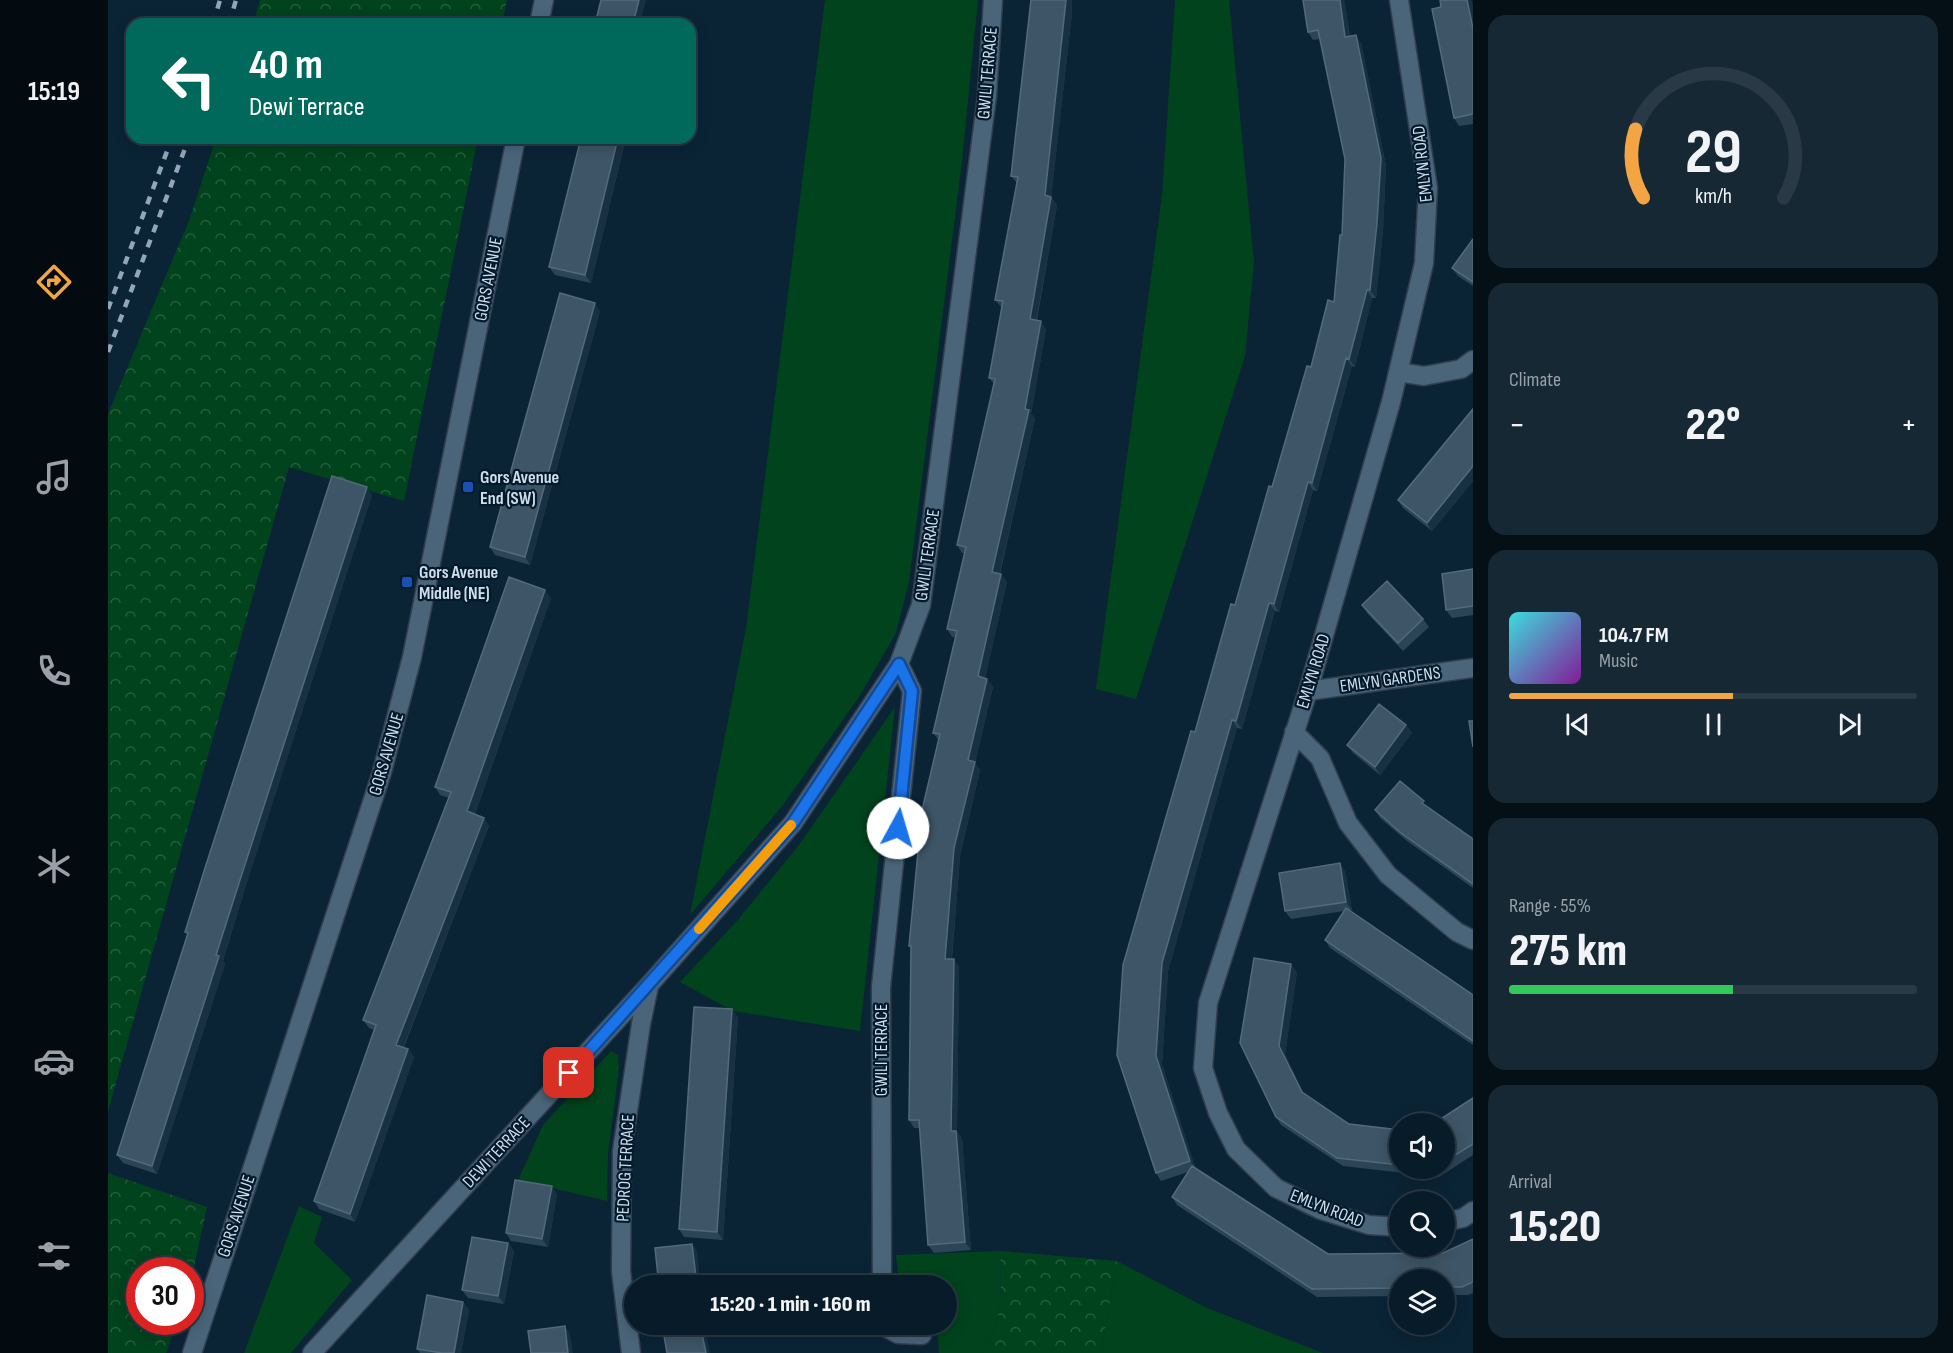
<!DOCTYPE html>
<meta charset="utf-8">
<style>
:root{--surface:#081b28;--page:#162834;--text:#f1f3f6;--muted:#98a1a8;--line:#293945;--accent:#f2a542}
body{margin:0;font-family:"Sofia Sans Condensed",sans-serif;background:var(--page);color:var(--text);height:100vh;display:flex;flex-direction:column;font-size:22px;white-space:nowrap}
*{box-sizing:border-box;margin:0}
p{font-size:20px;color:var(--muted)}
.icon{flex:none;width:33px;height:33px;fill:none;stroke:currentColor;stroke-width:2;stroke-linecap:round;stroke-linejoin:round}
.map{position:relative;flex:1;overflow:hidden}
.details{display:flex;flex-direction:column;gap:15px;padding:15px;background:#040f16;width:480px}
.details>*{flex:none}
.banner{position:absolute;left:18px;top:18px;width:570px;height:126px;border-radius:18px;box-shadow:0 3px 15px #0003,0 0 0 2px var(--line);background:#00695c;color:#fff;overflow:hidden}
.buttons{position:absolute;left:1281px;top:1113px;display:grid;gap:12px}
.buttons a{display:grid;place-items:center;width:66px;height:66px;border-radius:50%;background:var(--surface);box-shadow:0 3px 15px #0003,0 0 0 2px var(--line);font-size:30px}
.speed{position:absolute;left:18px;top:1257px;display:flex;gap:12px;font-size:30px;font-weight:700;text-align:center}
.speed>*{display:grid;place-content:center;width:78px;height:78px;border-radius:50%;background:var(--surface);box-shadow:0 3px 15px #0003,0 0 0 2px var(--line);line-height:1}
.speed .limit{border:9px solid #d22;background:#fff;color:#111}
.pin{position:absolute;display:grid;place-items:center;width:51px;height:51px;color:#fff;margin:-26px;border-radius:12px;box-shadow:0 3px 9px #0006}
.me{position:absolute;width:66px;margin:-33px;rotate:6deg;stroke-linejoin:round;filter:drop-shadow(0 0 4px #0008)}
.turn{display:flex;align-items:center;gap:21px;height:126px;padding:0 24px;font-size:27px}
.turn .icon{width:78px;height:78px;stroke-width:2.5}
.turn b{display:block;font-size:42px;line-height:51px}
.big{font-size:45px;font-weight:800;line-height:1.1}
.details .card{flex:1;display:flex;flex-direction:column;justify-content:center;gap:9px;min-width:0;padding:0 21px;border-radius:18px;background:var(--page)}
.details .dial{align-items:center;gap:0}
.dial svg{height:156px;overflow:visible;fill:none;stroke:var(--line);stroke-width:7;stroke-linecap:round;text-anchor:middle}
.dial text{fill:var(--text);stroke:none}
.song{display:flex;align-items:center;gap:18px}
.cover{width:72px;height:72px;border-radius:9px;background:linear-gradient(135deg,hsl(180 70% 55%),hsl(290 70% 35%))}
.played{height:6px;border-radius:3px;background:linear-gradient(90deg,var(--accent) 55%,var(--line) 55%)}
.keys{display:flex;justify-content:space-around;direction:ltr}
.heat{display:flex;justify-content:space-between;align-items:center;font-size:33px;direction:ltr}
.charge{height:9px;border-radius:4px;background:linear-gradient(90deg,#34c759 55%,var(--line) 0)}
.trip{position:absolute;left:516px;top:1275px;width:333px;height:60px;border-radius:30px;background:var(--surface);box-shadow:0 3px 15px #0003,0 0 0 2px var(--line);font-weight:800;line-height:60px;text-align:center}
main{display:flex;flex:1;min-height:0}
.menu{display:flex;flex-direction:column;width:108px;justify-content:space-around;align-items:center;background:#030b10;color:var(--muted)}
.menu .icon{width:42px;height:42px}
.menu .active{color:var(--accent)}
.menu b{font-size:27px;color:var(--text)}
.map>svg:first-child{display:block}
.green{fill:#01431d}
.forest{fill:url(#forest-crowns)}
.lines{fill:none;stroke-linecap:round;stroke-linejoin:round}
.minor-casing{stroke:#323e4e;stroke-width:21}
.minor{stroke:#4a657a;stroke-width:18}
.rail{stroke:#94a6b4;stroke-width:4.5;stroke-dasharray:8 8;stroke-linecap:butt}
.wall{fill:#2b4557}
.shaded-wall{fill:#173143}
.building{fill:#3d5567;stroke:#546a7c;stroke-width:1.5}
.route-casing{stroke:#114b97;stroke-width:15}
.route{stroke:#1a73e8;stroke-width:10}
.slow{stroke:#f59e0b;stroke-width:10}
.transit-dot{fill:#1a4fb4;stroke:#021a2c;stroke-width:2}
.labels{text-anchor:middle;stroke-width:4.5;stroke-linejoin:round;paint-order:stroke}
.street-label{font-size:18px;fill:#d0deeb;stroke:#021a2c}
.poi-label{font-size:18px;font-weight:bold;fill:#d0deeb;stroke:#021a2c;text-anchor:start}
</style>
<main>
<nav class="menu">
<b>15:19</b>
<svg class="icon active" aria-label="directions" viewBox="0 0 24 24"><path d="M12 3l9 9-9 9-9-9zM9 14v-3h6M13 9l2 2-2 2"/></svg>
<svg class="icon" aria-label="music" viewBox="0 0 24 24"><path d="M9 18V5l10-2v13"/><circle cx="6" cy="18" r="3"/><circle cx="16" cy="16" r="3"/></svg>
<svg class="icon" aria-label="phone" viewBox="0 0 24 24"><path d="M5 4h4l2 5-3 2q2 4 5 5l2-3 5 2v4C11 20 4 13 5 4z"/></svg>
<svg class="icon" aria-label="climate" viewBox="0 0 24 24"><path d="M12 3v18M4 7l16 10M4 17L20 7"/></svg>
<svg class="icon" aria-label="car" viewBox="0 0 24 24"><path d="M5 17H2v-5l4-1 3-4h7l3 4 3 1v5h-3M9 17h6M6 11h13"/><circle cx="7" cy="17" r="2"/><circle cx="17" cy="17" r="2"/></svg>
<svg class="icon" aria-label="filters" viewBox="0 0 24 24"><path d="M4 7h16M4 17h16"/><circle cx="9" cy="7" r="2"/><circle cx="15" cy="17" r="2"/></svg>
</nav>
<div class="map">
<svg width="1365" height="1353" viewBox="0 0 1365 1353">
<defs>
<pattern id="forest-crowns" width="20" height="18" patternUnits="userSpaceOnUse" patternTransform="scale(1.5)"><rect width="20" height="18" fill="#01431d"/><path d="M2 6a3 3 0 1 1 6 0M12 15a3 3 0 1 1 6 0" fill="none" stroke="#255e3e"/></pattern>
</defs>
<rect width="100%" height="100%" fill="#0a2436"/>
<path class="green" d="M717 0H870L854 161 801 582 788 633 751 697 675 805 582 915 638 628Z
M1067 0H1121L1146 263 1137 356 1028 699 988 689 1054 195Z
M787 707 752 1031 625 1011 572 982 628 922 691 845Z
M503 1051 510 1055 511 1069 500 1153 499 1201 410 1180 435 1125Z
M191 1206 214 1217 206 1243 244 1280 183 1353H136Z
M892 1251C893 1286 896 1324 874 1353H831L829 1325 838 1324V1286L791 1285 788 1255Z
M1009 1261 1099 1308 1215 1353H993Z"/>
<path class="forest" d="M152 0H399L394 24H145Z
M108 138H370L296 501 181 467 0 1111V414L82 218Z
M0 1173 99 1207 83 1281 82 1270H32V1322H69L58 1353H0Z
M892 1251 1009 1261 993 1353H874C896 1324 893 1286 892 1251Z"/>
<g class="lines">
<defs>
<path id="minor" d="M1291 0 1320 188 1316 263 1283 402 1200 691 1100 1003 1095 1068 1110 1113 1128 1149 1168 1188 1213 1210 1261 1225 1292 1227
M431 24 436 0
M1290 372 1316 376 1353 369 1365 360
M1200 691 1365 668
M1186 732 1212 758 1240 823 1280 875 1349 932 1365 940
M1336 1222 1355 1218 1365 1211
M774 1286 773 987 804 691 791 664 813 605 879 96 885 0
M778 1324 779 1328 790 1334 814 1335
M84 1353 274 772 304 657 408 138
M204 1353 541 985 685 823 791 664
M523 1353 513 1271 514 1151 533 1024 541 986"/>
</defs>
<use href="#minor" class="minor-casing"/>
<use href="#minor" class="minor"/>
<path class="rail" d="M105 24 112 0
M121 24 128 0
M0 309 64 138
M0 352 81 138"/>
</g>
<path class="wall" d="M923 0H964V13L943 197 949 205 929 320 938 329 923 414 927 418 892 574 899 582 877 678 879 679 885 687 867 763 872 770 852 856 844 959 851 967 849 1131 854 1139 863 1250 826 1253 820 1245 812 1128H806L801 1120 803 949 801 946 831 741 825 733 847 637H844L839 629 857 553H854L849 545 886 384 881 378 894 308 887 300 909 183 903 176Z
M1236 0 1242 36 1253 43 1278 166 1275 231 1268 298H1264L1247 367 1244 366 1209 491 1205 490 1171 612 1167 611 1134 729 1129 728 1060 971 1054 1064 1087 1168 1220 1254 1335 1253 1365 1239V1293L1360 1295H1336V1280H1292V1296L1209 1297 1069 1205 1064 1197 1080 1172 1053 1181 1048 1173 1009 1055 1087 732 1164 487 1203 367 1226 302 1234 235 1237 159 1212 39 1205 40 1200 32Z
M1332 0H1363L1365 8V124L1351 126 1346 118Z
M473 138H518L483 283 447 275 441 267Z
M1365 239V286L1350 276 1344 268Z
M492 311 422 565 387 555 382 547Z
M1365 409V481L1324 531 1295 508 1290 500Z
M264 495 137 888 115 961 117 964 49 1174 15 1163 9 1155 80 935 77 932Z
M1365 569V615L1344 618 1338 610Z
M443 598 367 814 381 826 296 1047 300 1049 306 1057 247 1222 211 1209 206 1201 266 1030 261 1028 255 1020 341 798 332 795 327 787Z
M1254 605 1315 619 1321 627 1295 651 1259 613Z
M1298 725 1304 733 1272 775 1245 753 1239 745Z
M1320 807 1365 839V888L1299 841 1272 818 1267 810Z
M1237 871 1244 910H1241L1365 995V1045L1222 948 1217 940 1236 911 1183 919 1177 911Z
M1189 972 1177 1054 1196 1094 1241 1124 1292 1130V1168H1336V1124L1365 1098V1155L1331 1177 1235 1166 1173 1125 1168 1117 1132 1043Z
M630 1017 615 1240 576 1237 571 1229Z
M449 1194 440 1247 403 1241 398 1233Z
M400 1243 406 1251 396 1304 360 1298 354 1290Z
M355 1302 361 1310 353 1353H312L309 1349Z"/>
<path class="shaded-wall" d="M531 0H538L532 24H525Z
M958 0H964V13L943 200V197L949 205 927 327 922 319Z
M1232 0H1236L1243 45 1237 37Z
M1359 0H1363L1365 8V28Z
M1248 35 1253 43 1278 166 1275 231 1268 298 1262 290Z
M510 138H518L483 283 477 275Z
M1259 290 1264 298 1247 367 1241 359Z
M487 303 492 311 422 565 417 557Z
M933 321 938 329 923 414 927 418 890 580 884 572 917 409Z
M1238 358 1244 366 1209 491 1204 483Z
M1365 466V481L1324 531 1319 523Z
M1200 482 1205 490 1171 612 1166 604Z
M259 487 264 495 137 888 115 961 117 964 49 1174 44 1166 132 880Z
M893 574 899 582 876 684 870 676Z
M437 590 443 598 365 819 359 811Z
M1161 603 1167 611 1134 729 1128 721Z
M879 679 885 687 867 763 872 770 852 856 843 967 837 959 846 848 860 760Z
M1124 720 1129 728 1060 971 1054 1064 1088 1169 1082 1161 1048 1056 1054 963Z
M1298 725 1304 733 1272 775 1267 767Z
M376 818 381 826 293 1053 288 1045Z
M1232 863 1237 871 1244 910 1238 902Z
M846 959 851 967 849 1131 854 1139 863 1250 857 1242 843 1131Z
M1183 964 1189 972 1177 1054 1199 1100 1194 1092 1171 1046Z
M624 1009 630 1017 615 1240 609 1232Z
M300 1049 306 1057 247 1222 242 1214Z
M444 1186 449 1194 440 1247 434 1239Z
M400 1243 406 1251 396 1304 390 1296Z
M584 1244 589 1251 593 1286H589Z
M355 1302 361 1310 353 1353H346Z
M592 1324H596L602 1353H598Z
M457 1326 462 1334 465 1353H460Z"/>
<path class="building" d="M493 0H531L525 24H487Z
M923 0H958L937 195 943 197 922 319 933 321 917 409 921 410 884 572 893 574 870 676 879 679 860 760 867 762 846 848 837 959H846L843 1131H848L857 1242 820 1245 811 1120H801L803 946H801L814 810 832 734 825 733 849 631 839 629 858 547 849 545 887 379 881 378 895 301 887 300 910 177 903 176Z
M1195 0H1232L1237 37 1248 35 1273 158 1269 223 1262 290H1259L1241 359 1238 358 1204 483 1200 482 1166 604 1161 603 1128 721 1124 720 1054 963 1048 1056 1082 1161 1048 1173 1009 1055 1015 965 1083 731 1087 732 1123 604 1127 605 1161 486 1164 487 1199 366 1203 367 1220 300 1226 302 1232 235H1234L1237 159 1210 30 1200 32Z
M1332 0H1359L1365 28V114L1346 118 1324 9 1333 7Z
M473 138H510L477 275 441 267Z
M1365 239V282L1344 268Z
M452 293 487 303 417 557 382 547Z
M1365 409V466L1319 523 1290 500Z
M224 476 259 487 132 880 108 955 111 956 44 1166 9 1155 80 933 77 932 97 868Z
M1365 569V606L1338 610 1334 574Z
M401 577 437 590 359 811 376 818 288 1045 300 1049 242 1214 206 1201 268 1025 255 1020 343 792 327 787Z
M1279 581 1315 619 1290 643 1254 605Z
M1271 704 1298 725 1267 767 1239 745Z
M1361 721H1365V747Z
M1292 781 1316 801 1314 803 1365 839V884L1293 833 1267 810Z
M1232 863 1238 902 1177 911 1171 873Z
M1238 908 1365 995V1041L1217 940Z
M1146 958 1183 964 1171 1046 1194 1092 1241 1124 1292 1130V1165L1229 1158 1168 1117 1132 1043Z
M586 1007 624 1009 609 1232 571 1229Z
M1365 1098V1144L1336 1162V1124H1325Z
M1084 1166 1220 1254 1335 1253 1365 1239V1282L1354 1287H1336V1280H1292V1288L1204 1289 1064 1197Z
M407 1180 444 1186 434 1239 398 1233Z
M364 1237 400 1243 390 1296 354 1290Z
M584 1244 589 1286H551L547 1248Z
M319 1295 355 1302 346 1353H334L309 1349Z
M554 1324H592L598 1353H559Z
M457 1326 460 1353H423L420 1331Z"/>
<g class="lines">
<defs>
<path id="route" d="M461 1073 685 823 791 664 804 691 790 828"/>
</defs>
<use href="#route" class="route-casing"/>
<use href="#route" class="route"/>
<path class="slow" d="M591 929 683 825"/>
</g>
<g class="transit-dot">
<rect x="354" y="481" width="12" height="12" rx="3"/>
<rect x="293" y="576" width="12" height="12" rx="3"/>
</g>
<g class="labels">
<g class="street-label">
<text transform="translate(879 73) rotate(-85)" y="6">GWILI TERRACE</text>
<text transform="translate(1314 164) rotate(-96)" y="6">EMLYN ROAD</text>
<text transform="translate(380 279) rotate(-79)" y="6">GORS AVENUE</text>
<text transform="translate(819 555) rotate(-82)" y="6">GWILI TERRACE</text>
<text transform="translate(1205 671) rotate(-73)" y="6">EMLYN ROAD</text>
<text transform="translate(1282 679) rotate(-8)" y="6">EMLYN GARDENS</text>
<text transform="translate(278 754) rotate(-74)" y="6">GORS AVENUE</text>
<text transform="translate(773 1050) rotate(-90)" y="6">GWILI TERRACE</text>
<text transform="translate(388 1152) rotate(-47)" y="6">DEWI TERRACE</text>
<text transform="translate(517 1168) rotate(-87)" y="6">PEDROG TERRACE</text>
<text transform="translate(1219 1208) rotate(21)" y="6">EMLYN ROAD</text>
<text transform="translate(128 1216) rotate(-72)" y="6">GORS AVENUE</text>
</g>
<g class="poi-label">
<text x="372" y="483">Gors Avenue<tspan x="372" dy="21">End (SW)</tspan></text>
<text x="311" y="578">Gors Avenue<tspan x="311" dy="21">Middle (NE)</tspan></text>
</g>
</g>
</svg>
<div class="buttons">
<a><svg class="icon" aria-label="sound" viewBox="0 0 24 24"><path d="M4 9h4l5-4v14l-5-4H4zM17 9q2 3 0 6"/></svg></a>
<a><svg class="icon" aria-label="search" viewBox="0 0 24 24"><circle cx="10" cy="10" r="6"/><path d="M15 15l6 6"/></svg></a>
<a><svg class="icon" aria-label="layers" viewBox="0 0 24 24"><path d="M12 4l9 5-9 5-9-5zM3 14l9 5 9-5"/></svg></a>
</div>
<div class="speed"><div class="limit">30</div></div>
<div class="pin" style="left:461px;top:1073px;background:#d93025"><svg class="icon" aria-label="arrive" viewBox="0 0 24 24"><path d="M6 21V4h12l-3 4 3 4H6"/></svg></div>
<svg class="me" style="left:790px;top:828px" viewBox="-20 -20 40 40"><circle r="19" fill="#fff"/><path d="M0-13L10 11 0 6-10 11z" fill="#1a73e8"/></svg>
<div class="trip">15:20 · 1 min · 160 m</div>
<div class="banner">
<div class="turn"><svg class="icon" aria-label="left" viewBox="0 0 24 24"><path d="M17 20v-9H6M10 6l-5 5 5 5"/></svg><div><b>40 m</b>Dewi Terrace</div></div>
</div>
</div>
<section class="details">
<div class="card dial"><svg viewBox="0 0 100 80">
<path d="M14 69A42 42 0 1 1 86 69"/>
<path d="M14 69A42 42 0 0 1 10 34" stroke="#f2a542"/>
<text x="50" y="56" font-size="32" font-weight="700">29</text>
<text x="50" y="72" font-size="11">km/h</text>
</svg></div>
<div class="card"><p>Climate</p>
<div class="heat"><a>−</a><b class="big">22°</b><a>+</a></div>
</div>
<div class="card">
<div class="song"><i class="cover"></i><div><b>104.7 FM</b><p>Music</p></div></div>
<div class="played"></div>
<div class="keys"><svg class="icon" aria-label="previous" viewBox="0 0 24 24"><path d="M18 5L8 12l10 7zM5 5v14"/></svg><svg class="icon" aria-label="pause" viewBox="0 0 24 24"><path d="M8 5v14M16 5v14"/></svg><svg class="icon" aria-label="next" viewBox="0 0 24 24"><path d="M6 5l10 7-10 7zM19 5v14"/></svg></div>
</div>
<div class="card"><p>Range · 55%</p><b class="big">275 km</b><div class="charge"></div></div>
<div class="card"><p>Arrival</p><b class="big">15:20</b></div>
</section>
</main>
